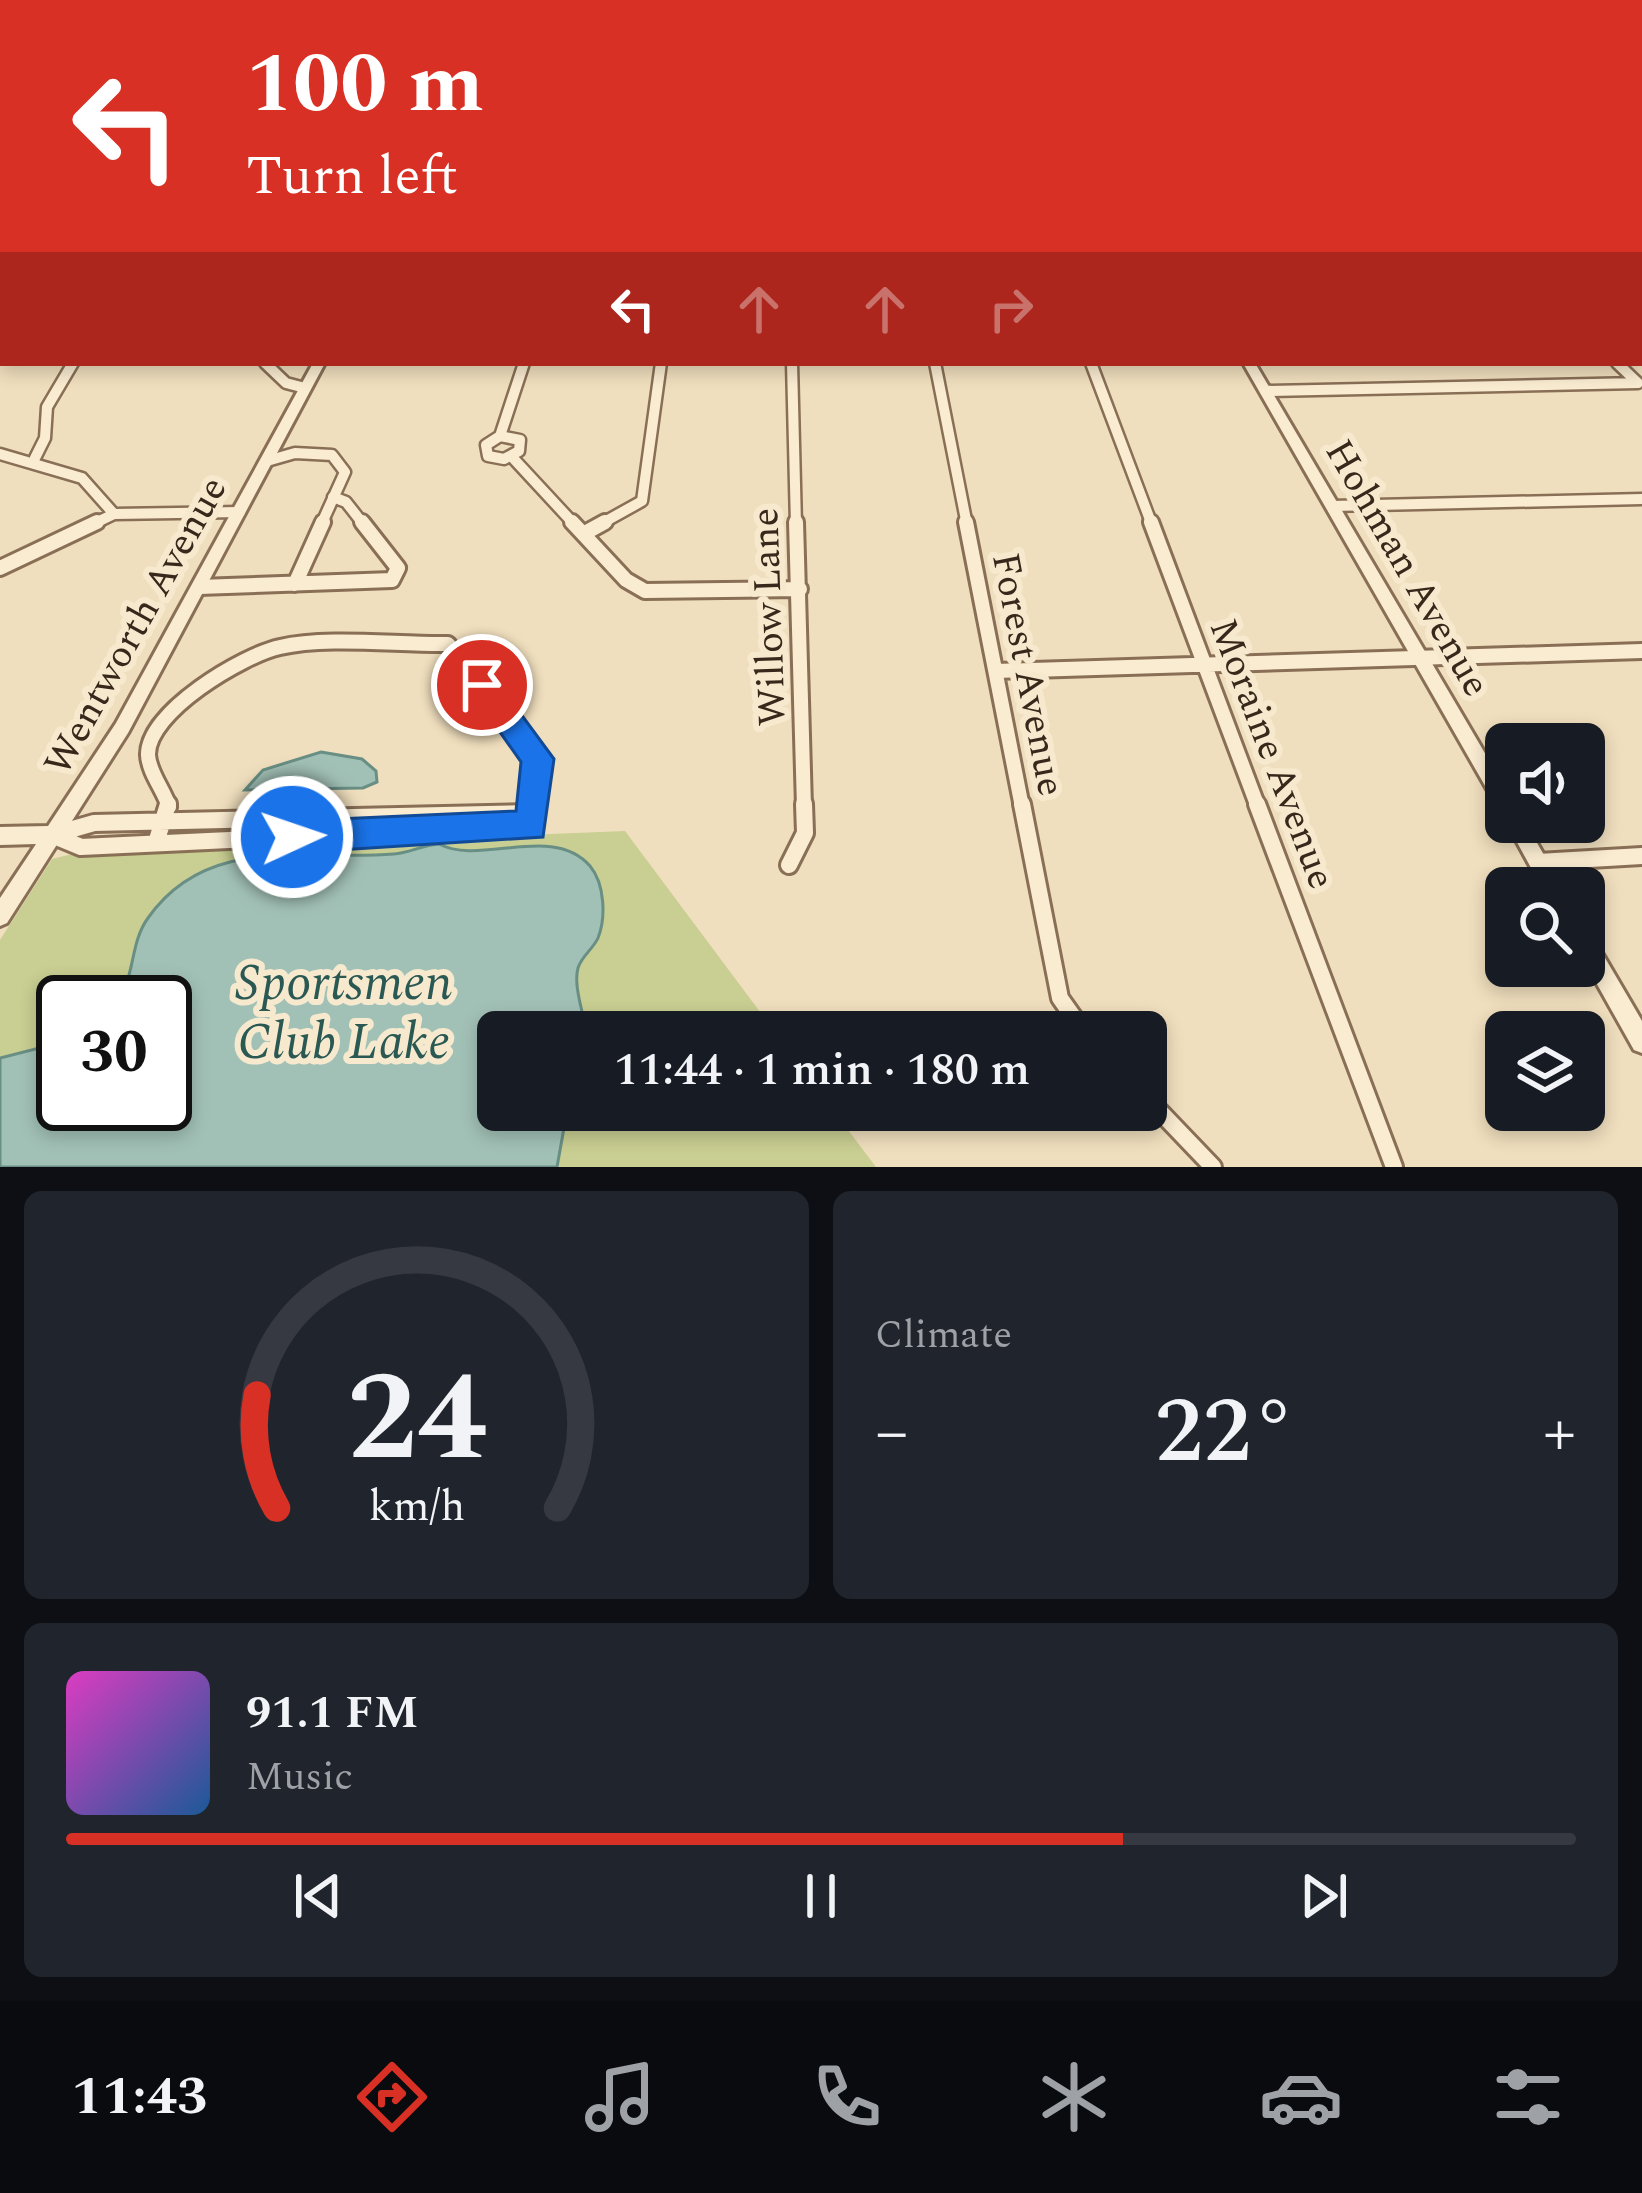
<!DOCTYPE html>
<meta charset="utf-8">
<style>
:root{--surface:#171b24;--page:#20242c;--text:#f1f3f6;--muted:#9ea1a6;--line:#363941;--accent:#d93025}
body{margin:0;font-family:Spectral,serif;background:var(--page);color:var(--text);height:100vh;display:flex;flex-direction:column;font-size:45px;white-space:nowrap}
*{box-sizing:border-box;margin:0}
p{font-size:39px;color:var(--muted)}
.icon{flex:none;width:66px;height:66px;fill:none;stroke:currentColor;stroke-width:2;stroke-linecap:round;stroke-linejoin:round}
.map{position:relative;height:1167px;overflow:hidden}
.side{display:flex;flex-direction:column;gap:24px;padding:24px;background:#0d0f14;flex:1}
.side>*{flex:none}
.guide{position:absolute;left:0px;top:0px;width:1644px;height:366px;box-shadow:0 6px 18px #0003;background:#d93025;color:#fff;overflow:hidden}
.buttons{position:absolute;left:1485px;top:723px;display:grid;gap:24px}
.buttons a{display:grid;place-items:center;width:120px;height:120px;border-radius:18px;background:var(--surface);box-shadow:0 6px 18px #0003;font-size:60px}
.speed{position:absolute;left:36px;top:975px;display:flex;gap:24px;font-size:60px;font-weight:700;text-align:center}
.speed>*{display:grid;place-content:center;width:156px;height:156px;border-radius:50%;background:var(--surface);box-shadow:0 6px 18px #0003;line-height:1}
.speed .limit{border:6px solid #111;border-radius:18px;background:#fff;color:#111}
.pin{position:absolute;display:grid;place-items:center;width:102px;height:102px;color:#fff;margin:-51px;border:6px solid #fff;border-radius:50%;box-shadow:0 3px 12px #0007}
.me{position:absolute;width:132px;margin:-66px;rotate:87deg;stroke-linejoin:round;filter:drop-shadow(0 0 9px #0008)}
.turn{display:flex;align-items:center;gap:42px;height:252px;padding:0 48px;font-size:54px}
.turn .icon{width:156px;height:156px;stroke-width:2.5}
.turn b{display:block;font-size:84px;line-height:102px}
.lanes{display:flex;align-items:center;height:114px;padding:0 48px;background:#0003;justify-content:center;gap:60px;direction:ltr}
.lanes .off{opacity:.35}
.big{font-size:90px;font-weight:600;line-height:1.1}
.side .tile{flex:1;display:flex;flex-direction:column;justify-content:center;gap:18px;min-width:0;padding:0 42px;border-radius:18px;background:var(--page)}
.side .dial{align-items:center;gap:0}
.dial svg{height:312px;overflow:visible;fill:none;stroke:var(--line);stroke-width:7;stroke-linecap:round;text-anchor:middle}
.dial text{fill:var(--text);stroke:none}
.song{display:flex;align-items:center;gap:36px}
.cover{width:144px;height:144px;border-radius:18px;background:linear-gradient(135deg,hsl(310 70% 55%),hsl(210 70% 35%))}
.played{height:12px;border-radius:6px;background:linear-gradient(90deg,var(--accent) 70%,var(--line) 70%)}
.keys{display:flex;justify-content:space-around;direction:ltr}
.heat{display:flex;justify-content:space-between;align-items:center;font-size:66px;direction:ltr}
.side .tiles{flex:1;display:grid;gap:24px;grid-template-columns:1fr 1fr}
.tile:last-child{grid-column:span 2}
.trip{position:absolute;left:477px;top:1011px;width:690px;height:120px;border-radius:18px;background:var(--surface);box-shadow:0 6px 18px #0003;font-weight:600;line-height:120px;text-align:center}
.tab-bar{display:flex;height:192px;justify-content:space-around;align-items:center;background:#090b0e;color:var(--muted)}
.tab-bar .icon{width:84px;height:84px}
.tab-bar .selected{color:var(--accent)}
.tab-bar b{font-size:54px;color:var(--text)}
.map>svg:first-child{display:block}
.green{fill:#c9ce92;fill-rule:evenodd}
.water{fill:#a2c1b6;stroke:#698f84;stroke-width:3}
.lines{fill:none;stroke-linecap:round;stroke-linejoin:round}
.minor-far3-casing{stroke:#896f56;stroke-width:9}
.minor-far2-casing{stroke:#896f56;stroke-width:15}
.minor-far1-casing{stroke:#896f56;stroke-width:20}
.minor-casing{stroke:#896f56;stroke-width:22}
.tertiary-casing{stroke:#896f56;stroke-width:6}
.secondary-casing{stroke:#6a5039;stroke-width:6}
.primary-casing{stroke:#563d2b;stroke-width:6}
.minor-far3{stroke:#faecd1;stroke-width:6}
.minor-far2{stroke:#faecd1;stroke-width:10}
.minor-far1{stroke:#faecd1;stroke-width:14}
.minor{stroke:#faecd1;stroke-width:16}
.tertiary{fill:#faecd1;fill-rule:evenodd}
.secondary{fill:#faecd1;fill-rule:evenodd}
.primary{fill:#f6d293;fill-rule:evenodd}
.rail{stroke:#37281b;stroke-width:3;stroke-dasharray:10 10;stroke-linecap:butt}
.route{fill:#1a73e8;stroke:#114b97;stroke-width:3}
.labels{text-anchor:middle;stroke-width:12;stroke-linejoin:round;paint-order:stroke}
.street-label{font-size:39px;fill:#37281b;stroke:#f7e9ce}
.near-water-label{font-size:51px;font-style:italic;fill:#2a5853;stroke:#f7e9ce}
</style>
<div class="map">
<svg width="1642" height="1167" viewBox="0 0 1642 1167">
<rect width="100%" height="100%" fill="#f0dfbe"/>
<path class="green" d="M625 831 775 1032H498V1110H833L876 1167H0V940L52 859 76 853ZM63 1002H165V1104H63Z"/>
<path class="water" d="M321 752 362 759 376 771 377 782 363 788 245 790 263 770Z
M439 844C480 866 553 823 590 866 605 884 606 918 598 938 593 949 581 957 578 968 573 986 584 1014 586 1032H498V1110H579L564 1128 557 1167H0V1058L63 1042V1104H165V1002H116C136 978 129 944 148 918 208 833 307 861 394 854 409 853 423 845 439 844Z"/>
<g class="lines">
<defs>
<path id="minor-far3" d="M163 3 167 0
M922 3H935"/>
<path id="minor-far2" d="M265 363 286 383 305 388
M792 363 796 525
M935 363 967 525
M1091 363 1152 525
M1617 363 1638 383
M1265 391 1638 383
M500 436 520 440 519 451 504 459 488 456 486 445Z
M500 436 524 363
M0 454 82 478 114 514
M511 456 575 525
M35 458 45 438 47 407 73 363
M267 461 295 453 332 455 345 472 321 525
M333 497 346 502 364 525
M1332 506 1642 499
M91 525 114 514 240 512
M599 525 642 501 661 363"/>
<path id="minor-far1" d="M572 522 626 580 645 591 800 589
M796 522 804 807
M966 522 1022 807
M1151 522 1258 807
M585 533 605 522
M0 568 97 522
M295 584 323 522
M199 587 392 580 398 568 362 522
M996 671 1642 651
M169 807C164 790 149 773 148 755 147 712 243 655 280 647 327 636 398 645 448 644L538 759 533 807"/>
<path id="minor" d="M1022 804 1060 998 1084 1032
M1257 804 1394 1167
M52 835 81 847 531 826 533 804
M52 835 94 823 533 813
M156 843 168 804
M1538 862 1642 856
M789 865 805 833 804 804
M1146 1097 1213 1167"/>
<path id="tertiary" d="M511 0H517L515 3H509Z
M1391 0H1630L1627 2 1272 3 1275 1Z
M313 363H325L128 733 7 923 0 926V898L36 844 0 845V827L48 826 116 723Z
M1243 363H1255L1506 789V814L1500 812Z
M1506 822H1525L1563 888H1542Z
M1584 931 1591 934 1642 1021V1053L1634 1050 1584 961Z"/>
<path id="secondary" d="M1037 0H1045L1047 3H1039Z"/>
<path id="primary" d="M0 86H3V92H0Z
M1641 182H1642V190H1641Z"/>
</defs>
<use href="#minor-far3" class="minor-far3-casing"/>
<use href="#minor-far2" class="minor-far2-casing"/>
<use href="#minor-far1" class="minor-far1-casing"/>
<use href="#minor" class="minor-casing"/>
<use href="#tertiary" class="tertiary-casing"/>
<use href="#secondary" class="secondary-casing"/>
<use href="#primary" class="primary-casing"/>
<use href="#minor-far3" class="minor-far3"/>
<use href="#minor-far2" class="minor-far2"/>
<use href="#minor-far1" class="minor-far1"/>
<use href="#minor" class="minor"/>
<use href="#tertiary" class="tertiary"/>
<use href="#secondary" class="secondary"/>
<use href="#primary" class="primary"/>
<path class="rail" d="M1311 0 1315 3"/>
</g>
<path class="route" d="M482 673 493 676 554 759 543 837 292 853 280 848 275 837 280 826 292 821 516 811 521 762 467 685Z"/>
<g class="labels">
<g class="street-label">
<text transform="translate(1409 567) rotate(60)" y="14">Hohman Avenue</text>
<text transform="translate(767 617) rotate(-92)" y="14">Willow Lane</text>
<text transform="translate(134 625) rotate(-61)" y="14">Wentworth Avenue</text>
<text transform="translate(1030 674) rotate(79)" y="14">Forest Avenue</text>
<text transform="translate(1274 753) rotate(69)" y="14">Moraine Avenue</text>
</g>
<g class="near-water-label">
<text x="344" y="999">Sportsmen<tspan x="344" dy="59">Club Lake</tspan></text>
</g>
</g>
</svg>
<div class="buttons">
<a><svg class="icon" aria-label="sound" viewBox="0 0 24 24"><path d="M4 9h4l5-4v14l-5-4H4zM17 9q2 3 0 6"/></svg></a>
<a><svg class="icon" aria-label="search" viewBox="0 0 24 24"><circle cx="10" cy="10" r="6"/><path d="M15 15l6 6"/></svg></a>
<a><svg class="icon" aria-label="layers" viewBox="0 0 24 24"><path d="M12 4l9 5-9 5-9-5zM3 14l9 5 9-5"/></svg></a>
</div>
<div class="speed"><div class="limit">30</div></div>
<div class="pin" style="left:482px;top:685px;background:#d93025"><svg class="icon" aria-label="arrive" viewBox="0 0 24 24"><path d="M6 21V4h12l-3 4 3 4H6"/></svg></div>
<svg class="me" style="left:292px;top:837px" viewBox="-20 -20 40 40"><circle r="17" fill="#1a73e8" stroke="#fff" stroke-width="3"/><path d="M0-11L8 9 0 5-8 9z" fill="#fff"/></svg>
<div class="trip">11:44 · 1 min · 180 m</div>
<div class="guide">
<div class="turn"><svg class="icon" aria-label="left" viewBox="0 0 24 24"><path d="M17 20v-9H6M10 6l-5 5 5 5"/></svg><div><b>100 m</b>Turn left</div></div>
<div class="lanes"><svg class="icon" aria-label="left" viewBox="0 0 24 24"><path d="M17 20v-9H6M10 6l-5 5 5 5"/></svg><svg class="icon off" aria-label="ahead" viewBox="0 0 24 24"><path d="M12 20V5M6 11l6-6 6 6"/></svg><svg class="icon off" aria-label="ahead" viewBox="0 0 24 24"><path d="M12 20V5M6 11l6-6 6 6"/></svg><svg class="icon off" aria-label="right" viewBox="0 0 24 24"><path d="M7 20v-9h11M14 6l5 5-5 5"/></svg></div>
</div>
</div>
<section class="side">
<div class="tiles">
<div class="tile dial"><svg viewBox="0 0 100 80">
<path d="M14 69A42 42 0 1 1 86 69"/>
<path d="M14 69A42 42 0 0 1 9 40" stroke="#d93025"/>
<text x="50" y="56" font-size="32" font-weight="700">24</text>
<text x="50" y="72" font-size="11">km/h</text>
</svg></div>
<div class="tile"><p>Climate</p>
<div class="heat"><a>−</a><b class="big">22°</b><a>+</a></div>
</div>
<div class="tile">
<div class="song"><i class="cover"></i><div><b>91.1 FM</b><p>Music</p></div></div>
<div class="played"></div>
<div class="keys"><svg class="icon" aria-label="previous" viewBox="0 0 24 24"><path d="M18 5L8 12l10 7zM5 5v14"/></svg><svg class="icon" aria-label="pause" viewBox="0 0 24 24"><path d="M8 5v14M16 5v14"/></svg><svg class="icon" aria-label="next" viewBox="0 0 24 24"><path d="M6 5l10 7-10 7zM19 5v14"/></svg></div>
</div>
</div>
</section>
<nav class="tab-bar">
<b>11:43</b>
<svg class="icon selected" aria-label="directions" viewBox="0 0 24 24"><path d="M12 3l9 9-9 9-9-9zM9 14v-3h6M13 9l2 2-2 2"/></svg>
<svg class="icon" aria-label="music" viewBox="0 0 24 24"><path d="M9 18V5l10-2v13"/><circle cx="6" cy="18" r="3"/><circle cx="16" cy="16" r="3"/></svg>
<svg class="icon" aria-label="phone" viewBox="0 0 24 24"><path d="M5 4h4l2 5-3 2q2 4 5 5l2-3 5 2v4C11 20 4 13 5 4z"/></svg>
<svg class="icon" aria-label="climate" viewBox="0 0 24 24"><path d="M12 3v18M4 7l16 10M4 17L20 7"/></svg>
<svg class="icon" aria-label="car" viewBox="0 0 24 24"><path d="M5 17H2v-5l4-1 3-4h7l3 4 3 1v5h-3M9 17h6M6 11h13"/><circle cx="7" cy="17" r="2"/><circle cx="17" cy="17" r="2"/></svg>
<svg class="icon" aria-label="filters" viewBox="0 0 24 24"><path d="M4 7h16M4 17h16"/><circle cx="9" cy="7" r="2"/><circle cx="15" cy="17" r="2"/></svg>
</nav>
